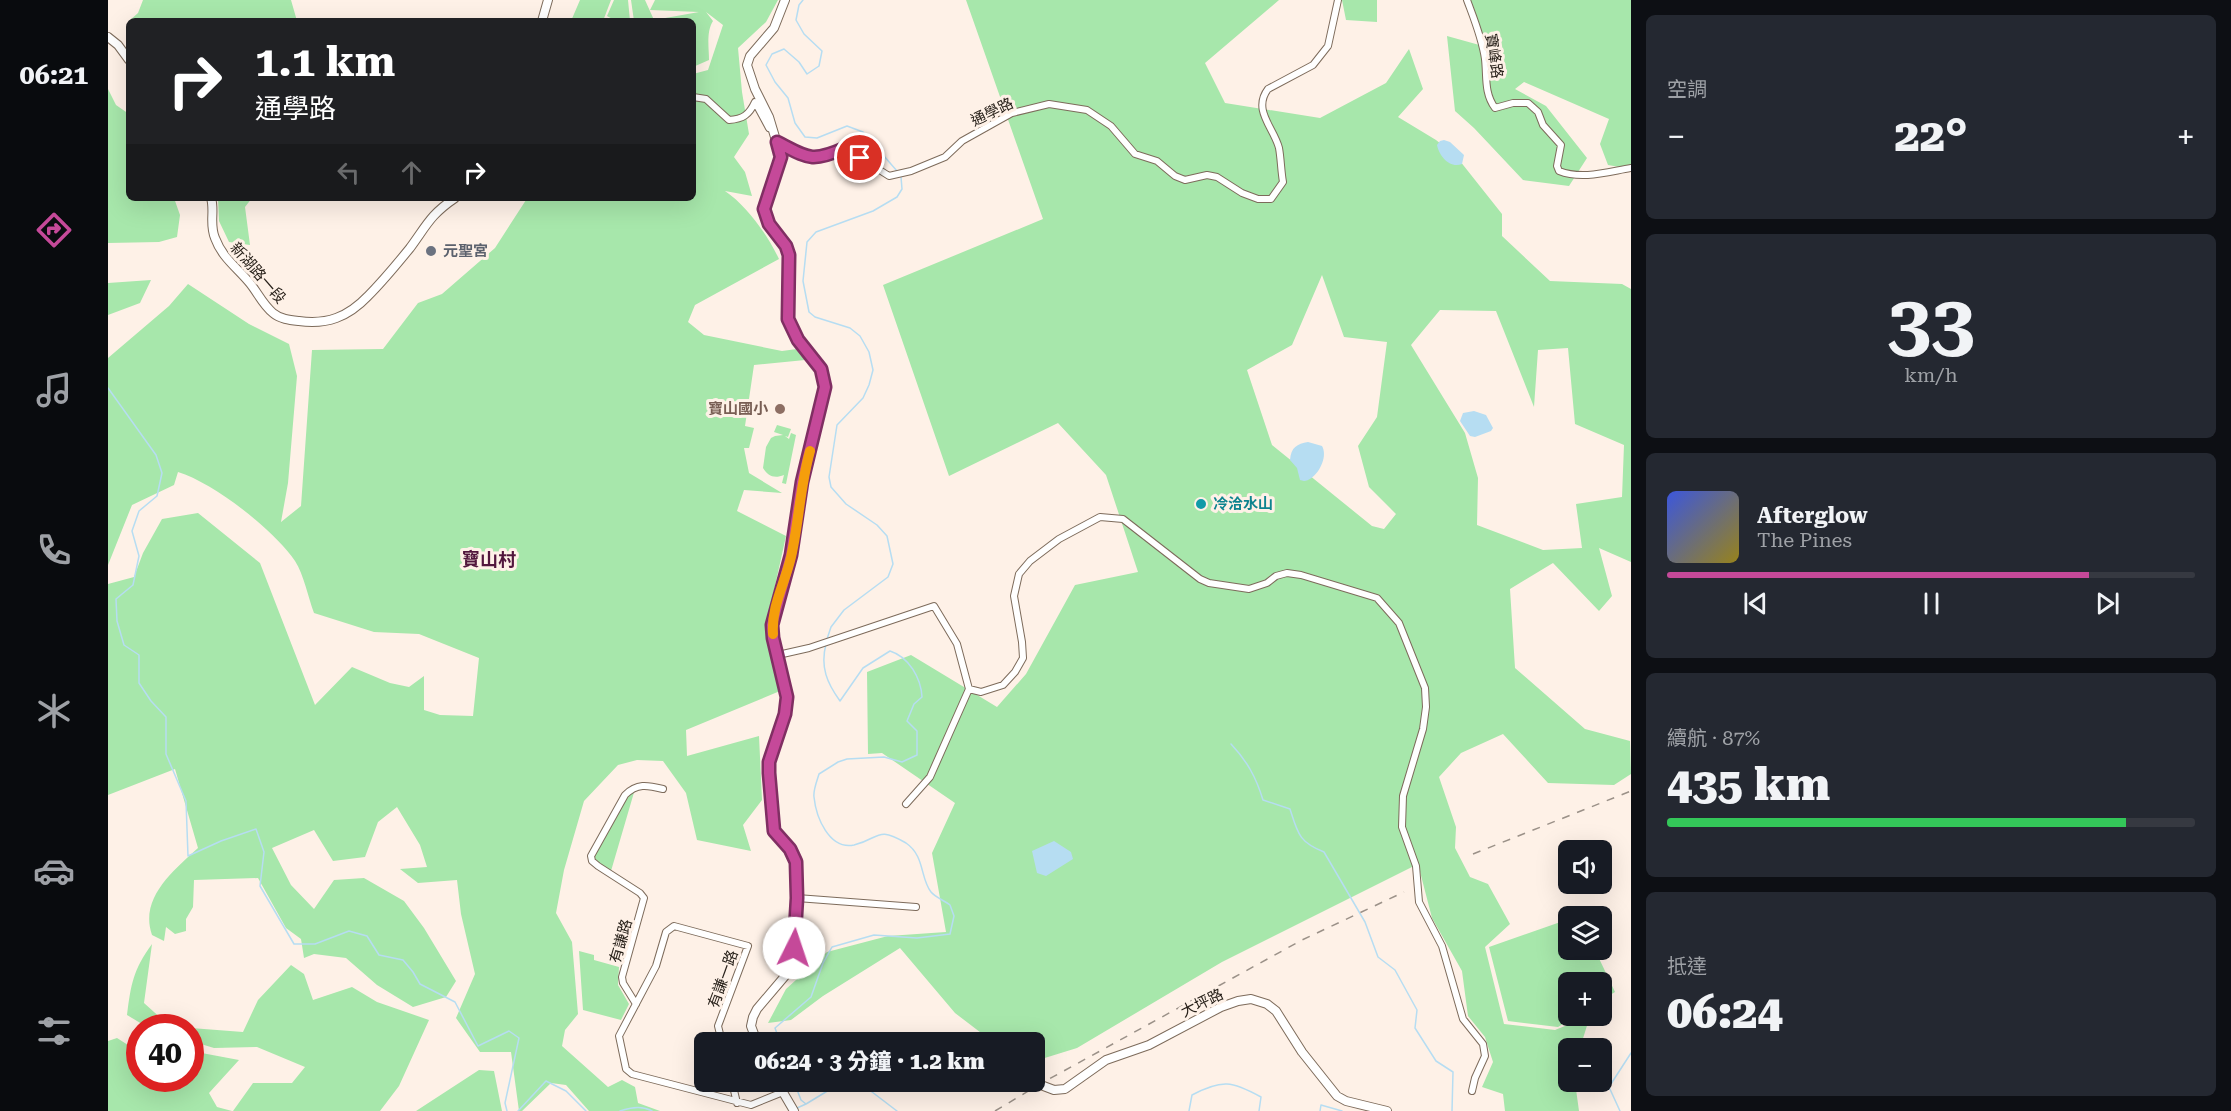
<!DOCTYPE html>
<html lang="zh-TW">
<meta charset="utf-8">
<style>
:root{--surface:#171b24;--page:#242831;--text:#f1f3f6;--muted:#9ea1a6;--line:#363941;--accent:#c54999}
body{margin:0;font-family:"Roboto Serif","Noto Sans TC",serif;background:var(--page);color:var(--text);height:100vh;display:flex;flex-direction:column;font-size:22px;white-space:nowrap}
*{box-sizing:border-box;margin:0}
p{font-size:20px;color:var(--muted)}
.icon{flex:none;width:33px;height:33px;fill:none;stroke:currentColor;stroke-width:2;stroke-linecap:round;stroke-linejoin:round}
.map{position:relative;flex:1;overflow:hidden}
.drawer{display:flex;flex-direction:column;gap:15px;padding:15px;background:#0d0f14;width:600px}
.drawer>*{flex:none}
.banner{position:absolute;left:18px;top:18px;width:570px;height:183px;border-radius:9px;box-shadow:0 6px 24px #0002;background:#202124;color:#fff;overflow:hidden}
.tools{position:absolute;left:1450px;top:840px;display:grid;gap:12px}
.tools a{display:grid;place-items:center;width:54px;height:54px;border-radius:9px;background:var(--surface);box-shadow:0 6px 24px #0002;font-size:30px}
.speed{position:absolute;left:18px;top:1014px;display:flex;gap:12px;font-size:30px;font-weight:700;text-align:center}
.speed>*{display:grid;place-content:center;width:78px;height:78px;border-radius:50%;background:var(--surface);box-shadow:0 6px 24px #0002;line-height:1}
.speed .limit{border:9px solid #d22;background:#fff;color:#111}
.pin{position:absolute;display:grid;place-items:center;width:51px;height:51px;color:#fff;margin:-26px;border:3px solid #fff;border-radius:50%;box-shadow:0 2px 6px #0007}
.me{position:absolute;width:66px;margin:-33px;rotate:4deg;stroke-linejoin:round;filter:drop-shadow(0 0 4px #0008)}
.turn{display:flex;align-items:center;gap:21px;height:126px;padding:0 30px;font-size:27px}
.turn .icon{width:78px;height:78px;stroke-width:2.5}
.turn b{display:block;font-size:42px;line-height:51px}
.lanes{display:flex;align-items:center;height:57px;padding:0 30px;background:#0003;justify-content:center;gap:30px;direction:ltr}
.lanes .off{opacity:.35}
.big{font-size:45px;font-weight:800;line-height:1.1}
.drawer .card{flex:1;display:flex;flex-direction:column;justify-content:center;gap:9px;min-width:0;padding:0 21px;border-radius:9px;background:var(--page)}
.drawer .dial{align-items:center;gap:0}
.dial b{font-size:78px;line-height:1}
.song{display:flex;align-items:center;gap:18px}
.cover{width:72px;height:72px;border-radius:9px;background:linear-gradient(135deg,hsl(230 70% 55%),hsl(50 70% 35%))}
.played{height:6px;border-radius:3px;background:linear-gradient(90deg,var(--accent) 80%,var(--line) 80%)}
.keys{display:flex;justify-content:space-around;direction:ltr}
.heat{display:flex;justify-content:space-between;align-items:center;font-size:33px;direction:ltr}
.charge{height:9px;border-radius:4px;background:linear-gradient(90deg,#34c759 87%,var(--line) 0)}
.trip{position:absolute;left:586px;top:1032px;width:351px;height:60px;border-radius:9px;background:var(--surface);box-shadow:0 6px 24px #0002;font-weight:800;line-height:60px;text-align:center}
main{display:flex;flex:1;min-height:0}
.menu{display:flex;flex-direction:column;width:108px;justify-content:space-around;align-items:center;background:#090b0e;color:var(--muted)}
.menu .icon{width:42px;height:42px}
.menu .selected{color:var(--accent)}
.menu b{font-size:27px;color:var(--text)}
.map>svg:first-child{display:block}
.green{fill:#a7e7ab;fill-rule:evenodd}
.water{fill:#b6ddf2}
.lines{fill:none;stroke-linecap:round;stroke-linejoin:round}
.stream{stroke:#b6ddf2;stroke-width:1.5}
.street-casing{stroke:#7d6b5b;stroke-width:8}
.secondary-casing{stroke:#7d6b5b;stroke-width:10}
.street{stroke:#fff;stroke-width:6}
.secondary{stroke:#fff;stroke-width:8}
.rail{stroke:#9b9188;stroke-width:1.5;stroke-dasharray:8 8;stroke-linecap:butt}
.route-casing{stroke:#802f63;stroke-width:15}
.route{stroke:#c54999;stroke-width:10}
.slow{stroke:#f59e0b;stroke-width:10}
.worship-dot{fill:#6b7280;stroke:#fef1e7;stroke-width:2}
.education-dot{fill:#8d6e63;stroke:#fef1e7;stroke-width:2}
.culture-dot{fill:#0f9aa8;stroke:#fef1e7;stroke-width:2}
.labels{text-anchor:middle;stroke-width:6;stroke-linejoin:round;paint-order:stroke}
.street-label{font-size:15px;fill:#28211a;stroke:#fef1e7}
.worship-label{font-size:15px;font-weight:bold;fill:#5b616d;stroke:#fef1e7;text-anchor:start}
.education-label{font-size:15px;font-weight:bold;fill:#785e54;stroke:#fef1e7;text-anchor:end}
.culture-label{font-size:15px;font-weight:bold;fill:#0d838f;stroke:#fef1e7;text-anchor:start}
.quarter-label{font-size:18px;font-weight:bold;fill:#52163d;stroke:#fef1e7}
</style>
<main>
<nav class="menu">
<b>06:21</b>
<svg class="icon selected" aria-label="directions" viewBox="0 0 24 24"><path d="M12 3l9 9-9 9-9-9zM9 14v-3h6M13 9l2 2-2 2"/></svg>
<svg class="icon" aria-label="music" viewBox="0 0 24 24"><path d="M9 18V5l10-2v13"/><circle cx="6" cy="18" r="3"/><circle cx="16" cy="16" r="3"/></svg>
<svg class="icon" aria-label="phone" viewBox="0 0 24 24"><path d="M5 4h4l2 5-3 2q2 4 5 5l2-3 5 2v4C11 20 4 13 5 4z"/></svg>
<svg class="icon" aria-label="climate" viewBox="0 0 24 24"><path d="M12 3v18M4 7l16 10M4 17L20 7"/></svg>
<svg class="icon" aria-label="car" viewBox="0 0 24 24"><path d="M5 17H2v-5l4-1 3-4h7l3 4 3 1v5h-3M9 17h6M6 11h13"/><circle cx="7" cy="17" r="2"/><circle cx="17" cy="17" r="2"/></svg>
<svg class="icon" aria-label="filters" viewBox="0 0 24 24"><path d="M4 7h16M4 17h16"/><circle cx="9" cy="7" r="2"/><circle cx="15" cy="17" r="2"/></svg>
</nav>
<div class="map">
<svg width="1523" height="1111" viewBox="0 0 1523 1111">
<rect width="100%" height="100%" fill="#fef1e7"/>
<path class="green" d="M35 0H183L189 21H21L30 13Z
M472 0H503L495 21H463Z
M506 0H520L522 21H508L499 16Z
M523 0H537L546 20 591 12 542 10 547 0H670L658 22 630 48 634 92 641 134 626 157 637 172 644 196 617 191C639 206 659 234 671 259L587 305 580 322 596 335 674 351 689 349 697 360 646 365 637 426 646 428 641 448H636L641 473 674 493 636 490 629 511 678 536 661 613 672 691 578 730 579 756 651 736 654 800 635 825 643 851 589 840 578 793 555 761 529 760 510 765 476 801 456 870 448 913 464 942 470 1014 457 1030 454 1046 500 1087 514 1080 527 1087 530 1103 552 1111H481L458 1085 443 1083 414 1111H411L403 1052H372L348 1018 367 974 353 914 349 880 310 883 292 869 319 867 312 845 289 807 270 822 257 857 225 861 206 830 164 848 183 885 206 909 226 880 256 878 296 901 316 928 348 981 338 997 305 1007 269 985 238 958 206 954 196 958 193 939 178 928 150 878 86 880 85 907 78 919V931L67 934 58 927 56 941 44 935C31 898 66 870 90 848L67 769 0 795V584L26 577 35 553 54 519 90 513 152 563 207 705 244 667 282 683 301 687 316 676V710L332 715 365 716 371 658 311 634 266 632 206 613C200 597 196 575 187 561 166 530 106 483 70 472L66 485 24 505 0 565V358L61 306 80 284 141 324 181 344 189 376 180 483 173 522 193 506 204 350 275 349 310 303 334 294 387 248 418 200 585 198V74L600 70 615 25 598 12 605 21C598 32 601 48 601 60L585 67V21H526Z
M858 0H1171L1097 63 1117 103 1212 118 1278 83 1301 49 1315 89 1290 117 1328 140 1348 156 1394 214V236L1442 281 1514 284 1523 289V562L1491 548 1504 596 1491 611 1445 563 1402 589 1407 668 1477 729 1522 741 1523 774 1506 785 1440 783 1395 734 1353 753 1331 777 1348 827 1347 848 1362 877 1380 884 1402 924 1377 947 1396 1024 1447 1030 1482 1016 1472 1048H1461V1082H1467L1471 1111H1397L1395 1094 1374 1087 1385 1062 1377 1037 1360 1016 1354 971 1324 918 1310 864 1114 962 969 1048 927 1061V1042H885L847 1013 792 948 715 996 683 1020 660 1023 678 989 719 952 780 936 838 932 824 853 847 803 774 753 760 754 759 672 803 655 889 707 918 674 967 585 1030 572 998 475 950 423 841 476 775 285 935 219ZM1214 275 1236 337 1279 342 1269 417 1250 446 1261 487 1288 514 1276 529 1264 526 1164 445 1139 370 1184 345ZM1332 310 1388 311 1426 407 1430 350 1460 348 1467 424 1516 445 1514 497 1468 504 1474 548 1435 550 1369 525 1370 478 1357 433 1303 345Z
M1234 0H1269V22L1238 20Z
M1360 0H1523V169L1500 165 1492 144 1501 119 1416 82 1407 89 1438 106 1479 158 1461 186 1415 180 1366 128 1347 111 1339 36 1375 46Z
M0 89 8 105 21 114V198H66L72 215 69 237 51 242 0 243Z
M110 198H144L137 207 142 245 121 242 111 221Z
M43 280 32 303 0 315V283Z
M669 425 683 429 680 437 677 436 681 439 683 433 688 435 678 484 674 483 676 475C666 479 660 476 655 468L658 447 663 438 667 436 675 435 666 432Z
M527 789 503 871 487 860 486 856 519 798Z
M1461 919V950H1487L1507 992 1494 1000V982H1461V1016H1468L1450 1027 1400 1021 1381 947Z
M44 944 36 1003 56 1021 80 1027H39L19 1015C23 984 25 970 44 944Z
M471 951 486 955V960L511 967 510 985 521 1004 513 1020 475 1010Z
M183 965 196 974 205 1000 244 987 269 1002 321 1020 291 1086 272 1111H125L145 1083H184L197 1067 149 1047 106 1048 83 1041V1028L135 1032 150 1000Z
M9 1038 31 1052 32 1078H82L83 1051 131 1060 101 1093 109 1107 124 1111H0V1041Z
M371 1070 386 1071 394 1111H308Z"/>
<path class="water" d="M1336 140 1342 142 1356 155 1354 164C1342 169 1331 156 1329 145L1332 141Z
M1366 411 1378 415 1385 428 1383 431 1367 437 1362 436 1352 421 1355 413Z
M1200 442 1214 446C1221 458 1208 480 1196 481L1192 480 1189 468 1182 460C1183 447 1189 444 1200 442Z
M946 841 963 852 965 859 938 876 929 873 924 851Z"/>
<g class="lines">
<path class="stream" d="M695 0 691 5 688 20 696 34 714 51 711 66 699 74 691 62 676 49 664 54 658 65 667 82 680 98 687 123 697 137 709 138 739 126 755 132 789 171
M0 388 48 455 54 473 49 496 31 511 24 531 31 556 25 585 8 599 9 621 16 645 31 655V683L43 701 58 717V754L78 801 80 856 113 841 148 829 156 852 152 886 186 944H207L241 931 259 936 271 955 295 960 305 972 312 984 347 1002 370 1046 401 1031 411 1038 397 1103 399 1111
M719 639 723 627 736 610 780 577 785 564 779 536 769 525 738 504 723 487 721 477 729 425 755 398 761 385 765 370 761 352 752 336 742 328 707 317 701 312 695 281 699 242 708 232 765 211 789 197 794 189 793 177
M1123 744C1139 761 1148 777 1155 800L1182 809C1190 834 1191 842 1216 852L1257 922 1270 957 1287 970 1309 1010 1307 1028 1328 1061 1345 1072 1344 1111
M672 1042 667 1028 703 997 715 963 724 947 766 935 809 938 842 934 846 916 842 905C837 901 827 897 823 892 812 878 817 856 798 843 768 825 772 839 746 845 721 850 708 817 706 797 705 790 709 781 711 774L730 762 739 759 776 757 794 762 809 755V731L799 721 806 704 814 697C813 678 801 657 782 651L755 668 732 701C719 683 712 667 718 644
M686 1082 693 1100 698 1104 726 1087 741 1082
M751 1082 789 1111
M689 1108 698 1104
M410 1111 438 1081 458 1091 478 1111
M512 1111C523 1107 534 1105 544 1111
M1081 1111 1084 1095C1114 1079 1124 1081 1153 1097L1151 1111
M1212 1111 1213 1105 1234 1111
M1512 1111 1501 1087 1523 1053"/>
<defs>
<path id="street" d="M1359 0C1366 19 1374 38 1377 59 1379 77 1376 93 1387 108L1405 103H1420L1430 112 1435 125 1453 145 1449 166 1451 171C1474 180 1499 172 1523 168
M585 97 598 99 621 120C635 119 641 115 647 102L661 128
M668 139 698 158 721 155 737 148 781 176 803 171 837 157 854 141 904 113 941 104 979 110 1003 126 1027 154 1049 161 1067 176 1077 180 1099 175 1109 177 1134 193 1150 199H1163L1175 182C1173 171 1173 159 1171 148 1166 128 1144 110 1160 89L1205 65 1220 46 1230 0
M670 655 701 648 826 606 849 644 861 689 873 692 895 685 907 672 915 658 914 642 906 596 911 574 922 561 951 539 992 517 1015 519 1092 579 1101 583 1141 589 1159 583 1168 576 1179 573 1193 575 1269 598 1291 623 1317 688 1318 707 1315 729 1295 796 1294 827 1308 866 1311 902 1334 946 1355 1019 1375 1044 1377 1056 1367 1078 1364 1091
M798 804 822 777 861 689
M689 898 808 907
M528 1004 515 983 514 977 536 898 532 893 490 866 484 861 483 856 517 795C529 783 539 785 555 789
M614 1042 610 1026 640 946 566 926 558 932 548 966 511 1036 518 1069 524 1074 643 1105 675 1092
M624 1082 629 1103"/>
<path id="secondary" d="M434 21 440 0
M0 37 10 45 21 60
M103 198C107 211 101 224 107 238 114 257 127 266 140 281 149 291 154 304 165 313 172 319 182 320 191 321 219 325 240 317 260 296 275 281 289 264 302 248 319 225 322 215 347 198
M649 1042 643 1026 645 1017 649 1009 677 976 682 966 687 936 689 898V862L682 849 670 837 666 827 661 762 677 714 679 697 665 638 664 625 683 555 695 482 717 387 713 369 690 340 680 319 681 255 678 245 657 216 656 209 673 157 661 117 647 89 639 65 642 56 666 28 677 0
M835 1042C845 1037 854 1037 864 1042
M669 1082 686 1111
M776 1082 783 1083 792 1082
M925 1082 946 1090 957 1089 998 1060 1041 1045 1113 1007 1130 1001 1143 999 1159 1004 1168 1011 1194 1052 1229 1096 1238 1101 1279 1111"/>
</defs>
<use href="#street" class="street-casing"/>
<use href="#secondary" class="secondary-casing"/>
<use href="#street" class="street"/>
<use href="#secondary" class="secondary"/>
<path class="rail" d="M1365 854 1523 791
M887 1111 932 1084 1194 940 1296 892"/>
</g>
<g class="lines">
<defs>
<path id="route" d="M686 948 689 898 688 862 682 849 666 831 661 773V762L677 714 679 697 665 638 664 625 683 555 694 482 717 387 713 369 690 340 680 319 681 255 678 246 661 224 656 209 673 157 669 142C700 158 703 163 737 148L752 158"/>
</defs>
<use href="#route" class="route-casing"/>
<use href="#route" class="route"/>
<path class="slow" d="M665 634C663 607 677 583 683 557 691 522 692 486 702 451"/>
</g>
<circle class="worship-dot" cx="323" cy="251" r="6"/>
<circle class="education-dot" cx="672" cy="409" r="6"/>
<circle class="culture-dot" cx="1093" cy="504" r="6"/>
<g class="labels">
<g class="street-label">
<text transform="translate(1386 56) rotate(81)" y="5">寶峰路</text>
<text transform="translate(884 112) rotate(-26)" y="5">通學路</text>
<text transform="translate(150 273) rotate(49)" y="5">新湖路一段</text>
<text transform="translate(513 941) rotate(-74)" y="5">有謙路</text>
<text transform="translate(615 979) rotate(-70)" y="5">有謙一路</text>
<text transform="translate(1094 1003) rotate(-26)" y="5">大坪路</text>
</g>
<g class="worship-label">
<text x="335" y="256">元聖宮</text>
</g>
<g class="education-label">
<text x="660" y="414">寶山國小</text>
</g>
<g class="culture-label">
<text x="1105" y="509">冷洽水山</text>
</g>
<g class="quarter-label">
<text x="381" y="566">寶山村</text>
</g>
</g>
</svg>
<div class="tools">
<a><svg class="icon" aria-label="sound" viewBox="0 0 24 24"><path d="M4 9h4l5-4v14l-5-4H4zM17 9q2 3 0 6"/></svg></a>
<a><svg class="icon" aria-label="layers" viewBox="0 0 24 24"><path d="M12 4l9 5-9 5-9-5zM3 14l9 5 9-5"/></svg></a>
<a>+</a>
<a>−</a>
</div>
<div class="speed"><div class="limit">40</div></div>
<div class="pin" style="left:752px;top:158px;background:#d93025"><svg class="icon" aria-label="arrive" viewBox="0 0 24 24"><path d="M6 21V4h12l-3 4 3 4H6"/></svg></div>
<svg class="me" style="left:686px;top:948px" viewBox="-20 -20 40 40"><circle r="19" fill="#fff"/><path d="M0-13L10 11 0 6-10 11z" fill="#c54999"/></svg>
<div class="trip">06:24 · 3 分鐘 · 1.2 km</div>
<div class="banner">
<div class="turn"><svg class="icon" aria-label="right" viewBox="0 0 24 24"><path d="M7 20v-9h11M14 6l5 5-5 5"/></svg><div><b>1.1 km</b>通學路</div></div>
<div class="lanes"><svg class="icon off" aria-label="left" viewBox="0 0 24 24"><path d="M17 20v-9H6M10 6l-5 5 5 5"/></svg><svg class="icon off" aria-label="ahead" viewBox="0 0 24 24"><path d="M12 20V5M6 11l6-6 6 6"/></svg><svg class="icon" aria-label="right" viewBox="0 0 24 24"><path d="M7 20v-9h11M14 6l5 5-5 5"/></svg></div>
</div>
</div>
<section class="drawer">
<div class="card"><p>空調</p>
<div class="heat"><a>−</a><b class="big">22°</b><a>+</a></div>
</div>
<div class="card dial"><b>33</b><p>km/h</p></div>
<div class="card">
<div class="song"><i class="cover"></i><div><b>Afterglow</b><p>The Pines</p></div></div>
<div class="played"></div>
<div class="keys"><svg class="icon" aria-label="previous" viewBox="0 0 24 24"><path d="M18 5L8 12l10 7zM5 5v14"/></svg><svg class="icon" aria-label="pause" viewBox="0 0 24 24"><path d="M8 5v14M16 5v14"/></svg><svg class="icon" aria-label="next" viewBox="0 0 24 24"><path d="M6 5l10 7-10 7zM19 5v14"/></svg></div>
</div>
<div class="card"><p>續航 · 87%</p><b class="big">435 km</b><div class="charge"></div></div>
<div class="card"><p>抵達</p><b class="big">06:24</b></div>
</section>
</main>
